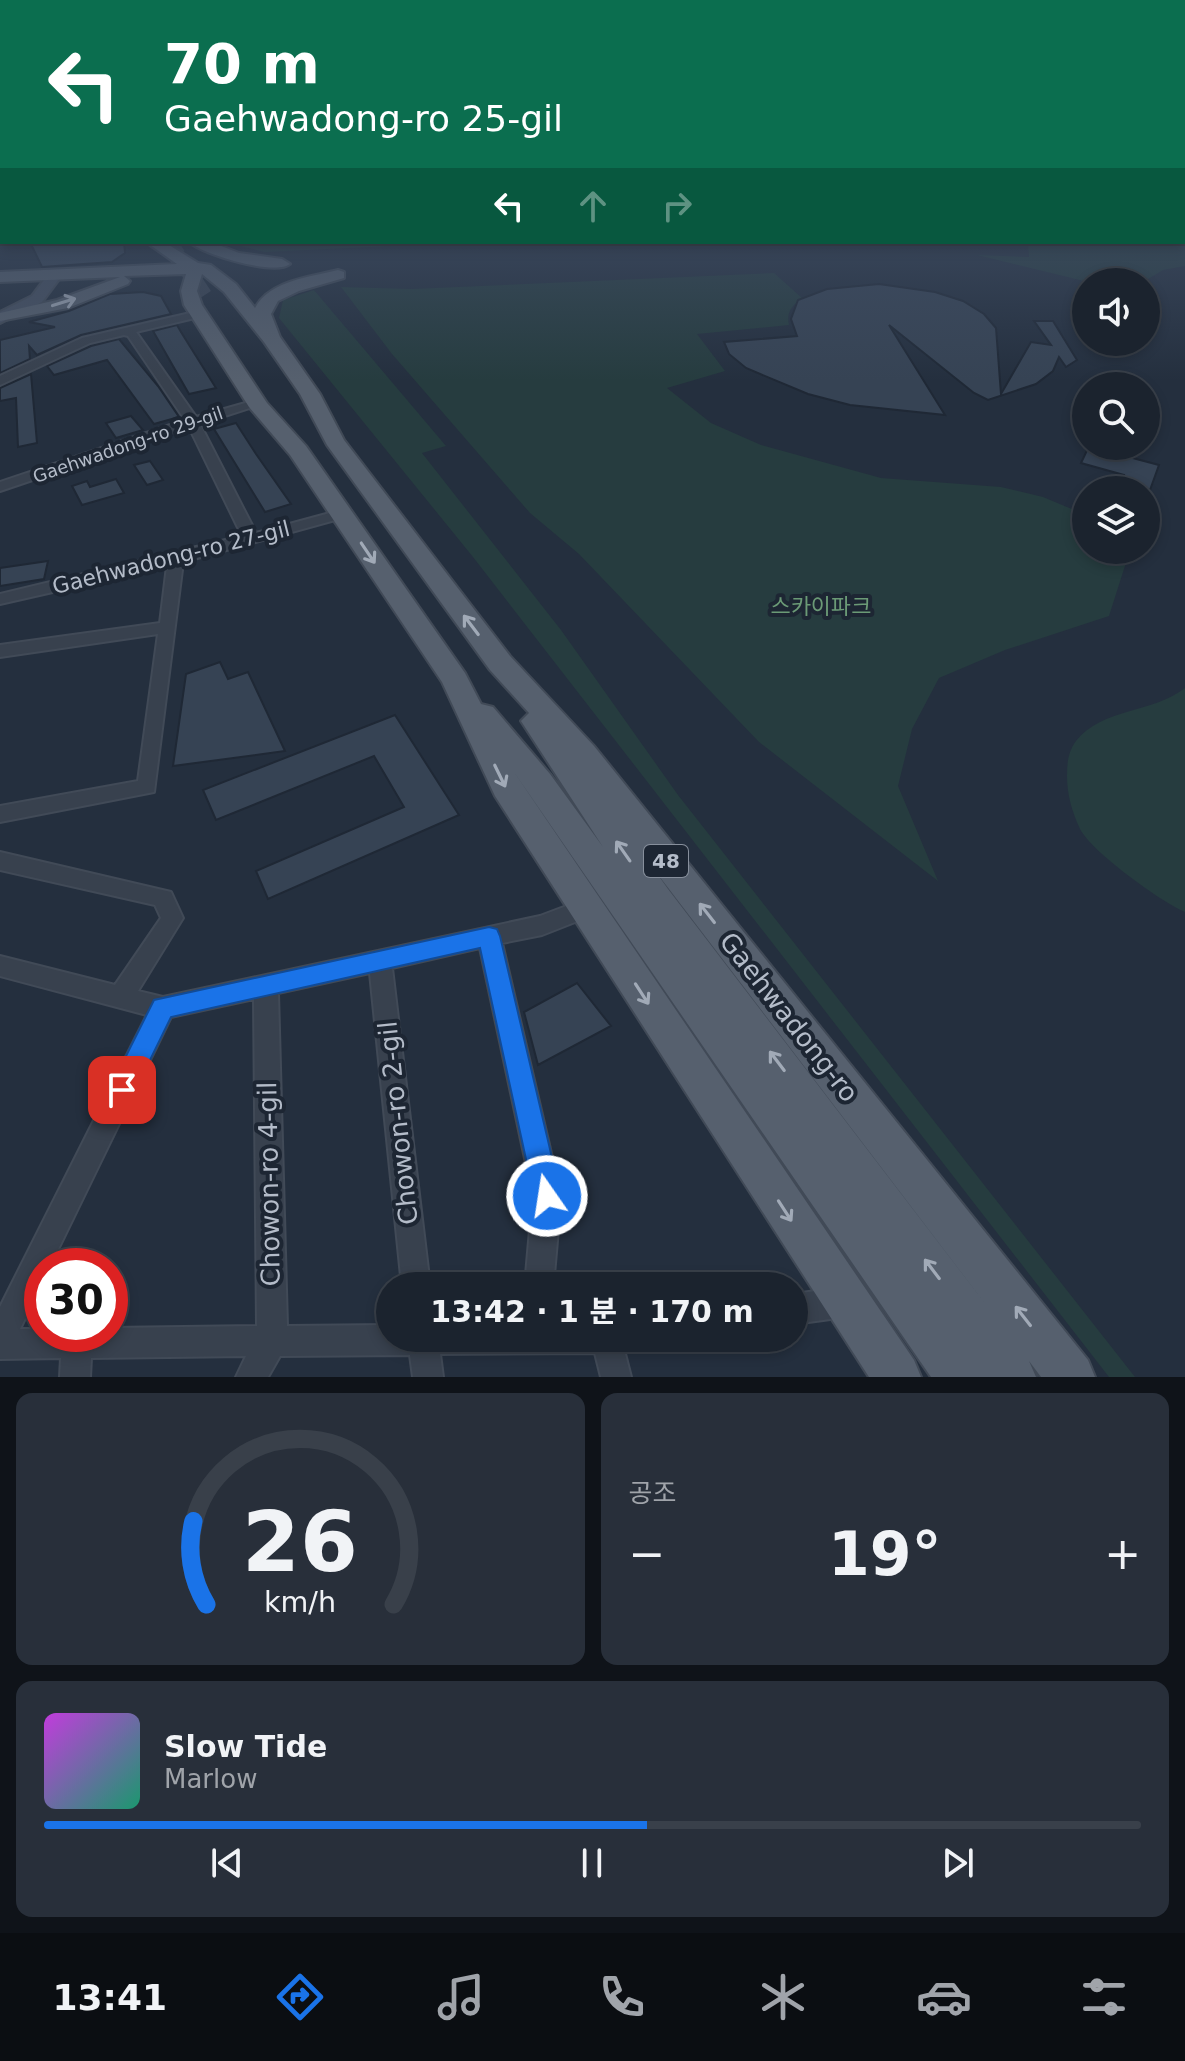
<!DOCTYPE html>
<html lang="ko">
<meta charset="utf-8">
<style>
:root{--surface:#1b232e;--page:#282f3a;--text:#f1f3f6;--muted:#a0a4aa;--line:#39404a;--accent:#1a73e8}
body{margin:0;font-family:"DejaVu Sans","Noto Sans KR",sans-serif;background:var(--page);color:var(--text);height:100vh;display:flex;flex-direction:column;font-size:30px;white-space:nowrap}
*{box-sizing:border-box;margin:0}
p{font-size:26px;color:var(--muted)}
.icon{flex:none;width:44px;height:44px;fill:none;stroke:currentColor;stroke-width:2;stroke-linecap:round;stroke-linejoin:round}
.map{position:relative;height:1377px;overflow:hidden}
.panel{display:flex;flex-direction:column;gap:16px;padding:16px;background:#0f1319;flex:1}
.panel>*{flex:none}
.top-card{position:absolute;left:0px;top:0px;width:1186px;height:244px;box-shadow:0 4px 12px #0003,0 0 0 2px var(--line);background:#0b6e4f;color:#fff;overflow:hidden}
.buttons{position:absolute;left:1072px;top:268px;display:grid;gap:16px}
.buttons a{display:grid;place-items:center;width:88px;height:88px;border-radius:50%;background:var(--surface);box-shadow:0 4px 12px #0003,0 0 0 2px var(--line);font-size:40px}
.speed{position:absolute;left:24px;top:1248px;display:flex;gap:16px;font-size:40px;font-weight:700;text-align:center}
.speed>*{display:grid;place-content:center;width:104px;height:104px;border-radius:50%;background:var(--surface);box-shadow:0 4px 12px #0003,0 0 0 2px var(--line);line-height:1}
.speed .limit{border:12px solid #d22;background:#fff;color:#111}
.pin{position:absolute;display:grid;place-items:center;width:68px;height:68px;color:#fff;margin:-34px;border-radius:16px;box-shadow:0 4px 12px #0006}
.me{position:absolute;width:88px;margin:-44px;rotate:347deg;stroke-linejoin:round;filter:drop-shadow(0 0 6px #0008)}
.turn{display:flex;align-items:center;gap:28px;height:168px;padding:0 32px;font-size:36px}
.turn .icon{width:104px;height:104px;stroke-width:2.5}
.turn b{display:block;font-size:56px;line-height:68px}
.lanes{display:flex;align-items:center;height:76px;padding:0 32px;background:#0003;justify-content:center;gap:40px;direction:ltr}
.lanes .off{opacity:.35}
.big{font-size:60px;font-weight:700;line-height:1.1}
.panel .card{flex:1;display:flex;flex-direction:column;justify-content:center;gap:12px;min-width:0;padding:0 28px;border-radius:16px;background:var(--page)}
.panel .dial{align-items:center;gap:0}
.dial svg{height:208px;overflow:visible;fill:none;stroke:var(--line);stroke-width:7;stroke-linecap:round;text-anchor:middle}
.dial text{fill:var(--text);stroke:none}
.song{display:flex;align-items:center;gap:24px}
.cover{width:96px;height:96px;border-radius:12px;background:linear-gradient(135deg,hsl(290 70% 55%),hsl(160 70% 35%))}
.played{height:8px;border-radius:4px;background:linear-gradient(90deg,var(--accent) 55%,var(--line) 55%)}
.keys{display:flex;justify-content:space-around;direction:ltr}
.heat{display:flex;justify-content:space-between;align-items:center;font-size:44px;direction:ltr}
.panel .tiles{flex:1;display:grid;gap:16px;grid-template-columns:1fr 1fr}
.card:last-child{grid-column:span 2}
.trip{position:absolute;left:376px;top:1272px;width:432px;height:80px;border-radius:40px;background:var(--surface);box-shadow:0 4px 12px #0003,0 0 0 2px var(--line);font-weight:700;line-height:80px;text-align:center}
.tab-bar{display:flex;height:128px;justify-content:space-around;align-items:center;background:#0b0e12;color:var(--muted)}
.tab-bar .icon{width:56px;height:56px}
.tab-bar .selected{color:var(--accent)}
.tab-bar b{font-size:36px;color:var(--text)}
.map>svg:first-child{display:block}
.green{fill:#263c3f}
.building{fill:#364354;stroke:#1f2835;stroke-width:2}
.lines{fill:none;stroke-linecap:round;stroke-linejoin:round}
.primary-tunnel{stroke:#3a4453;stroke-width:16;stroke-dasharray:16 8;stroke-linecap:butt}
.street-casing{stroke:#414a57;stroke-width:4}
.secondary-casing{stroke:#414a57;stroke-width:4}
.primary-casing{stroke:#414a57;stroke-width:4}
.street{fill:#38414e;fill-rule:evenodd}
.secondary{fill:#465061;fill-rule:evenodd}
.primary{fill:#56606e;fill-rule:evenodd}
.oneway{stroke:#a1aab7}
.route{fill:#1a73e8;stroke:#114b97;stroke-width:2}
.labels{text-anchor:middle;stroke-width:8;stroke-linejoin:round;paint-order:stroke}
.far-street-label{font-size:18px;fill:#b4bcc9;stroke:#1d2633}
.shield{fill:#1d2633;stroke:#878f9c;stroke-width:2}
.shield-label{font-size:20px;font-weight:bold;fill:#b4bcc9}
.street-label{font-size:22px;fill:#b4bcc9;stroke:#1d2633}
.park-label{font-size:22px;fill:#6b9a76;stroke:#1d2633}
.near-street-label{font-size:26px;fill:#b4bcc9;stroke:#1d2633}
</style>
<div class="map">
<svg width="1185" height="1377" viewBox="0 0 1185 1377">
<rect width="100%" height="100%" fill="#242f3e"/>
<path class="green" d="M1185 237V266L1163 270 1143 282H1088L977 255 1029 257 1028 246 1184 242Z
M223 242H475L265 252Z
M774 273 802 298C792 306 786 312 789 325L697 334 725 371 667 388 711 423 761 445 881 478 1001 487 1043 497 1086 515V550H1130L1109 616 1005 650 939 678 912 729 898 786 938 881 759 742 579 554 530 513 392 354 341 287 412 289Z
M314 290 446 446 422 453 561 630 678 795 1135 1377H1109L473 557 279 318 283 300Z
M1185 688V912C1160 901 1092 852 1080 829 1072 812 1067 794 1067 776 1067 763 1068 752 1076 741 1102 708 1154 713 1185 688Z"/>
<path class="building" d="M30 242H124L125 253 112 262 42 267Z
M879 284 935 292 963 301 984 314 996 328 1001 394 1031 342 1051 345 1034 321H1053L1077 360 1066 367 1059 357 1053 371 1036 384 988 400 974 393 889 325 945 415 850 405 808 394 746 368 729 354 724 342 797 336 791 319 798 300 827 289Z
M143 292 161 296 171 314 81 335 37 355 29 346 30 359 0 373V340L55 327 29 322 69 311 110 294Z
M177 325 181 332 216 388 189 394 153 331Z
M119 339 158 386 179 417 154 424 107 360 54 375 47 366 91 346Z
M31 374 37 443 18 447 16 398 0 401V388Z
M131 416 143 430 116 438 106 423Z
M236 423 256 454 291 504 265 512 214 429Z
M1089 446H1115L1132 450 1129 457 1159 465 1150 490 1122 483 1124 475 1081 463Z
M150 461 163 480 147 485 134 465Z
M116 479 124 493 82 505 72 486 87 481 90 487Z
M48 561 44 579 0 586V568Z
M220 662 228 679 248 672 285 751 173 766 186 674Z
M395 715 459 815 268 899 256 871 404 807 374 756 216 820 203 790Z
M577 983 611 1026 538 1065 524 1012Z"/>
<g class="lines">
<path class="primary-tunnel" d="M169 242 208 301"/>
<defs>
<path id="street" d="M199 311 205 314 203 316 136 332 196 417 256 400 262 404 200 424 256 533 341 510 348 514 346 517 183 562 154 792 0 822V806L138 781 158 634 0 657V645L160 623 167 566 0 604V594L242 536 189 427 0 491V482L185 420 128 336 124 335 90 343 0 385V376L82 338Z
M0 852 171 892 183 918 138 991 163 997 540 916 585 899 593 901 596 908 593 915 542 935 502 943 561 1196 553 1286H525L533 1196 480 948 392 968 430 1286H402L370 973 278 993 287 1326 390 1325V1338H621L631 1377H601L595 1353 440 1354 443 1377H413L410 1355 280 1356 268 1377H236L246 1356 91 1358 90 1377H60L61 1358 0 1359V1307L147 1015 0 976V956L115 985 161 918 155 905 0 870ZM254 999 257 1326 110 1328V1334H42V1329H20L42 1283V1266H50L171 1017Z
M845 1287 855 1292 860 1302 855 1312 845 1317 794 1324V1294Z"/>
<path id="secondary" d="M55 271 62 275 42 302 0 323V312L32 296 50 272Z"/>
<path id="primary" d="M146 242H164L198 263 211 265 236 284 255 308C270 280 311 277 338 270L344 272V278L299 291 278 301 271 314 280 337 320 394 344 440 510 656 594 746 1088 1360 1095 1377H1041L1029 1361 1036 1377H931L514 772 914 1360 921 1377H869L495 796 442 682 290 455 249 407 184 305 181 291 186 274 124 276 130 281 128 284 68 308 0 321V313L57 300 120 277 0 282V272L177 264ZM202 274 224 292 264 342 300 394 327 445 490 670 529 713 521 721 603 847 550 774 493 707 481 704 465 673 306 446 267 403 202 305 197 291ZM653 868 990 1310 668 889Z
M189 242H211L239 253 282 259 290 264C275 276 204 255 189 242Z"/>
</defs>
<use href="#street" class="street-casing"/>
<use href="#secondary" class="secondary-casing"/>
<use href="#primary" class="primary-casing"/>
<use href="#street" class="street"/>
<use href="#secondary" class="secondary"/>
<use href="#primary" class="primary"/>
</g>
<defs><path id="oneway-shaft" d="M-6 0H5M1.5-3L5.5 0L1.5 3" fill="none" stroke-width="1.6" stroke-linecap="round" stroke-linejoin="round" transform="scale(2)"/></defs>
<g class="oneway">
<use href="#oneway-shaft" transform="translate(64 302) rotate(-17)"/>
<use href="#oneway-shaft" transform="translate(368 553) rotate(56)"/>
<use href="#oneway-shaft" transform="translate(471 625) rotate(-127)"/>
<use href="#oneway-shaft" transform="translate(500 776) rotate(64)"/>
<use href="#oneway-shaft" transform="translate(623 851) rotate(-125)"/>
<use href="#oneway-shaft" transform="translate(707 913) rotate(-128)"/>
<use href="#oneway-shaft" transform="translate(642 994) rotate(57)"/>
<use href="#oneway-shaft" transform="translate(777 1061) rotate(-127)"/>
<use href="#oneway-shaft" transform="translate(785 1211) rotate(57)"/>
<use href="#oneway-shaft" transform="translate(932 1269) rotate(-127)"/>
<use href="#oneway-shaft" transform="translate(1023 1316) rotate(-128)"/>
</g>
<linearGradient id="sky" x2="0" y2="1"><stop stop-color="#141a22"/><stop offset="0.5" stop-color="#3f4d63"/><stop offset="1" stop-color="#3f4d63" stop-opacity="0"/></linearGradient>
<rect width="1185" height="381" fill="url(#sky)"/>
<path class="route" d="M489 927 497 929 500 936 561 1196 557 1206 547 1210 538 1206 534 1196 480 948 171 1017 131 1099 122 1103 113 1099 109 1090 154 1000Z"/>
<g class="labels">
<g class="far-street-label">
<text transform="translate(128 445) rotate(-19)" y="6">Gaehwadong-ro 29-gil</text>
</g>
<rect class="shield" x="644" y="845" width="44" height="32" rx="6"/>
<g class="shield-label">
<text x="666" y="868">48</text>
</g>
<g class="street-label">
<text transform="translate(171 557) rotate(-14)" y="8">Gaehwadong-ro 27-gil</text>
</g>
<g class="park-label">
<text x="821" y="614">스카이파크</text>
</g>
<g class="near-street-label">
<text transform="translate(789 1017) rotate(52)" y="9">Gaehwadong-ro</text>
<text transform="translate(398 1123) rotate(-96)" y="9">Chowon-ro 2-gil</text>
<text transform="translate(269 1184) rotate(-91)" y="9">Chowon-ro 4-gil</text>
</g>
</g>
</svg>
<div class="buttons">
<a><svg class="icon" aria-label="sound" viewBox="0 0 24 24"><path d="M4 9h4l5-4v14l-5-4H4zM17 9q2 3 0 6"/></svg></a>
<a><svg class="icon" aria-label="search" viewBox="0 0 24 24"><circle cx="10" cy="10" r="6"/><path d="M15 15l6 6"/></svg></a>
<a><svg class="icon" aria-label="layers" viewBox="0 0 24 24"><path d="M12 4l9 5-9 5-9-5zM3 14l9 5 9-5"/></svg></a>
</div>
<div class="speed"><div class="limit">30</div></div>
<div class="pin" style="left:122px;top:1090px;background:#d93025"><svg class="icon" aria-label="arrive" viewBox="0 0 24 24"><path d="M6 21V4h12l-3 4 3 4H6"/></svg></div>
<svg class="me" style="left:547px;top:1196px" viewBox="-20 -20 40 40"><circle r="17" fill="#1a73e8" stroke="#fff" stroke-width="3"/><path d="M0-11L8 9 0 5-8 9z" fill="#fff"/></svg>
<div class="trip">13:42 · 1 분 · 170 m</div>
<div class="top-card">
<div class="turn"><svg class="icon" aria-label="left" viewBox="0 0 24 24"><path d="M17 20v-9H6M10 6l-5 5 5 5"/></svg><div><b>70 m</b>Gaehwadong-ro 25-gil</div></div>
<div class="lanes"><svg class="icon" aria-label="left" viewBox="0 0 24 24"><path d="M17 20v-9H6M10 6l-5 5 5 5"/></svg><svg class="icon off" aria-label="ahead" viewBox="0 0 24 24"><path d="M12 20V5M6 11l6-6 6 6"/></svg><svg class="icon off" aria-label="right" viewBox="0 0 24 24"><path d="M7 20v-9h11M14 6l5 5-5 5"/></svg></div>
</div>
</div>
<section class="panel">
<div class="tiles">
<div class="card dial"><svg viewBox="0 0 100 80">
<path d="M14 69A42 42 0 1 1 86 69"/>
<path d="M14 69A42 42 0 0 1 9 37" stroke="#1a73e8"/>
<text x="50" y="56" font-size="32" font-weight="700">26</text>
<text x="50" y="72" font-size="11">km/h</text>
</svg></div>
<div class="card"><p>공조</p>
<div class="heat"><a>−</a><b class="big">19°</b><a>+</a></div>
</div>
<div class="card">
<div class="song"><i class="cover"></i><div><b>Slow Tide</b><p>Marlow</p></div></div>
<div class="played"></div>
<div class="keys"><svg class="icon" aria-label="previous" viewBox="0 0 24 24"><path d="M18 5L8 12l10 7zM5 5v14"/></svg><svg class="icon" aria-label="pause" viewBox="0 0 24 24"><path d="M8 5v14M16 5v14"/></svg><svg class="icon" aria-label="next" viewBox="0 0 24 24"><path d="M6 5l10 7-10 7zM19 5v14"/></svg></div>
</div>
</div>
</section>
<nav class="tab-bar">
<b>13:41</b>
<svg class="icon selected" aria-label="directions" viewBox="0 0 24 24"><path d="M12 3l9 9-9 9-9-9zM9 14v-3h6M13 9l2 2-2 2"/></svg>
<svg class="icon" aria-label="music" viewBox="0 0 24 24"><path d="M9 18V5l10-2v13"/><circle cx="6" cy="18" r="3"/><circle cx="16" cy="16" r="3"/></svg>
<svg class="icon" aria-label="phone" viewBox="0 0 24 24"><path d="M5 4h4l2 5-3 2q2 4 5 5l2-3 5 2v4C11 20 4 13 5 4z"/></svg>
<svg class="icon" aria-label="climate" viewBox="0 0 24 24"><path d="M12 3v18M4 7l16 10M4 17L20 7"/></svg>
<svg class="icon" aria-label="car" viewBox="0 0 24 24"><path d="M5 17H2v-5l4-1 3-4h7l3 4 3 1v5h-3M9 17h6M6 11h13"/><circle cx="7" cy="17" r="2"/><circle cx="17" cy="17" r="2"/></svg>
<svg class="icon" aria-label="filters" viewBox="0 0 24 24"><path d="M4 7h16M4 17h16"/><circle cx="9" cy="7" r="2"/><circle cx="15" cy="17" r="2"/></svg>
</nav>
